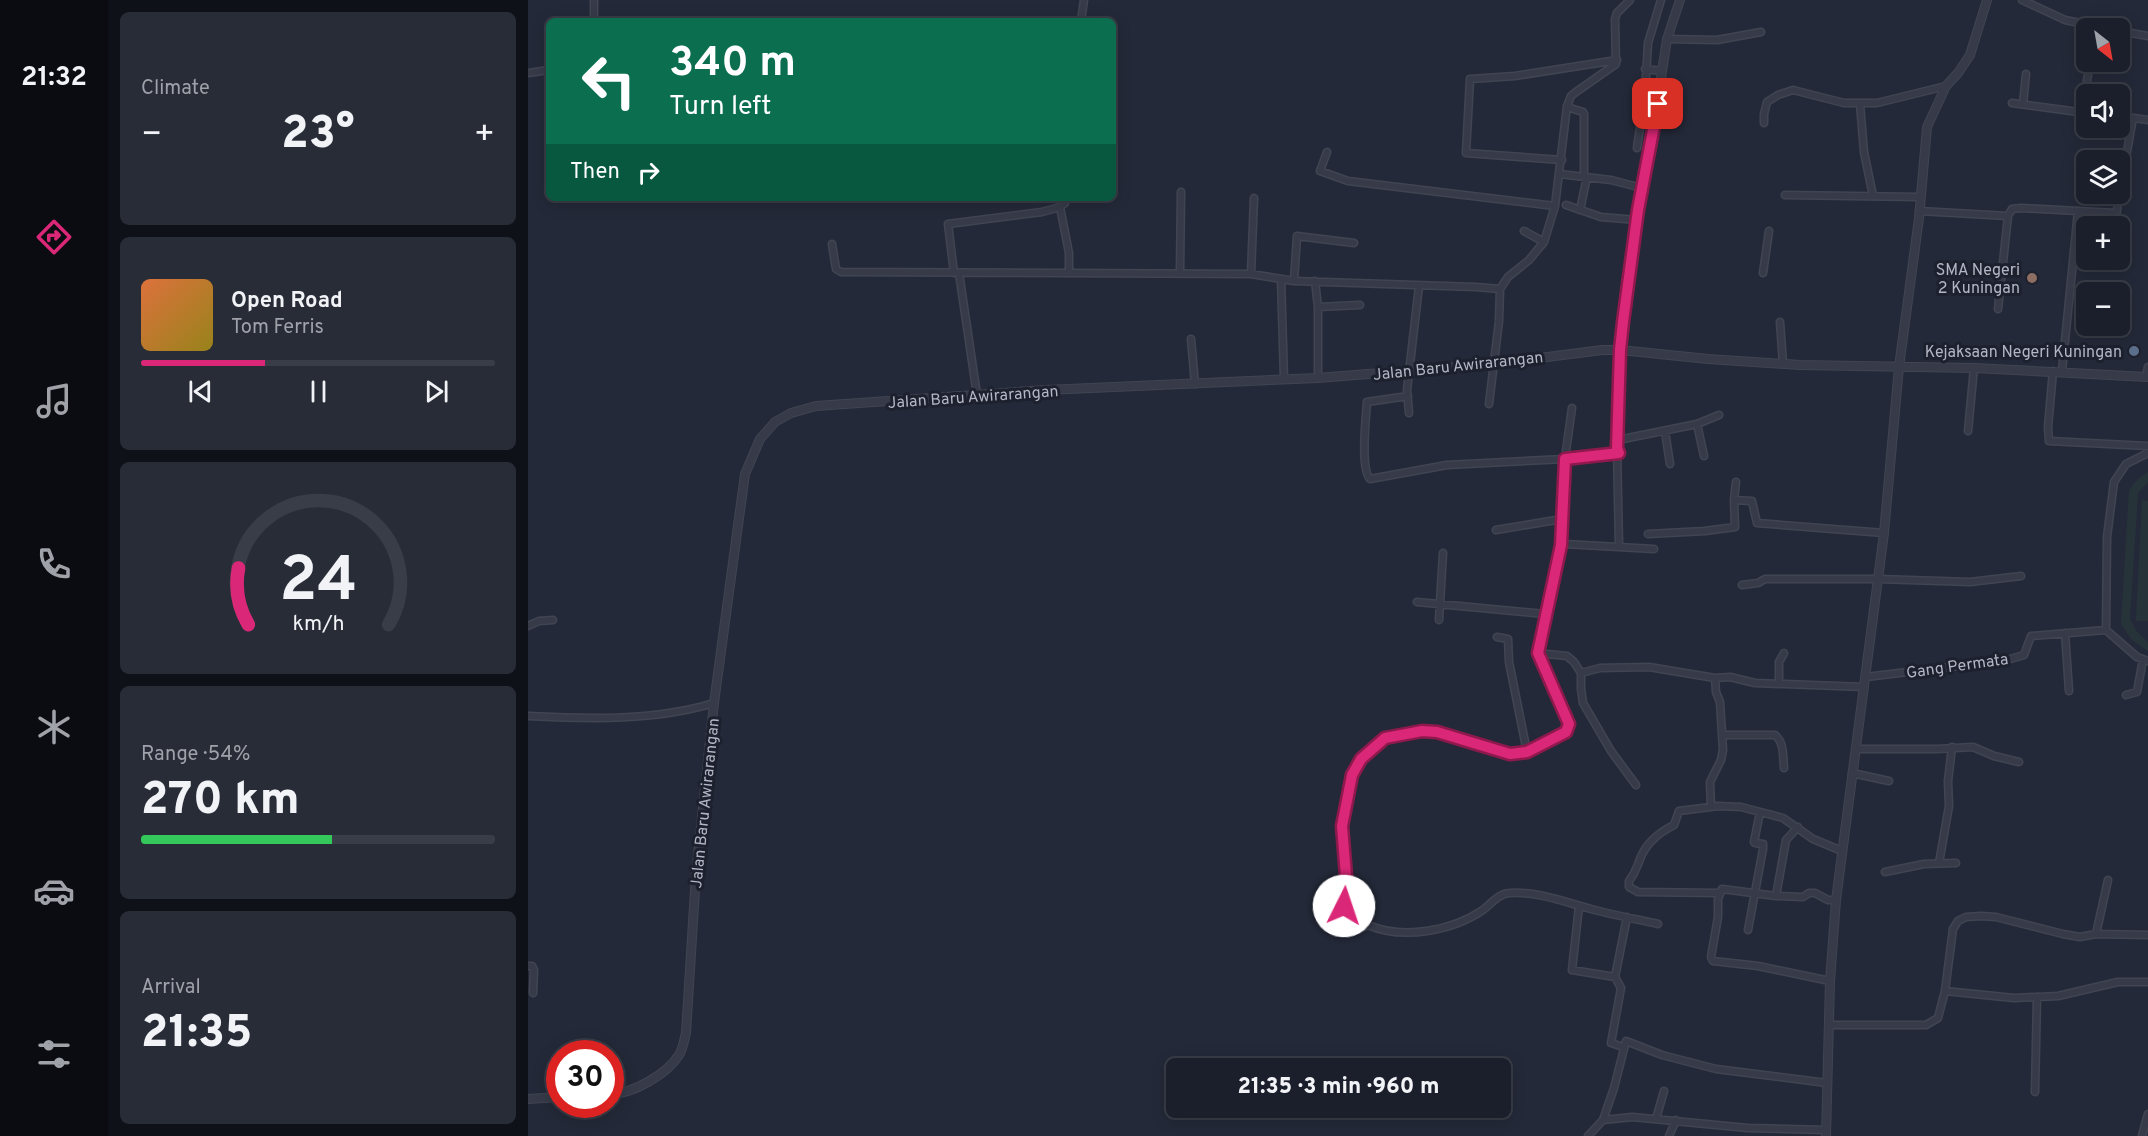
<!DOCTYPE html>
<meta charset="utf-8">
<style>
:root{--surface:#1b1f2b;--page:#282c37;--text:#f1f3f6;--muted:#a0a2a9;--line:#393d47;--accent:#db2777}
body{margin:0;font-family:Overpass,sans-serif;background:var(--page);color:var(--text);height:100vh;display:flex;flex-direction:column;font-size:22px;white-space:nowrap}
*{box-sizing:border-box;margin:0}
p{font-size:20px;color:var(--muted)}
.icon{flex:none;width:33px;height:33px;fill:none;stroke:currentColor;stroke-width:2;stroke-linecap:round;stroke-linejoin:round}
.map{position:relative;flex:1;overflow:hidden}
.drawer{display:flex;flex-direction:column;gap:12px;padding:12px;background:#0f1118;width:420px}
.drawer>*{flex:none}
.banner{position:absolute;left:18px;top:18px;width:570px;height:183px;border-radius:9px;box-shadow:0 3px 15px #0003,0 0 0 2px var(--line);background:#0b6e4f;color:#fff;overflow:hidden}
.needle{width:39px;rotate:149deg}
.tools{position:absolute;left:1548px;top:18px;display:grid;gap:12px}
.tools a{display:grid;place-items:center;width:54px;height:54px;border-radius:9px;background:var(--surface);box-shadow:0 3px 15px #0003,0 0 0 2px var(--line);font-size:30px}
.speed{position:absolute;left:18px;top:1040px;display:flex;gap:12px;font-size:30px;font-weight:700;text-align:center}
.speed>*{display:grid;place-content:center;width:78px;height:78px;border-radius:50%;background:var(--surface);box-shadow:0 3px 15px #0003,0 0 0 2px var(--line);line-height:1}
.speed .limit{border:9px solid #d22;background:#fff;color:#111}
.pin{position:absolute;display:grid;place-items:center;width:51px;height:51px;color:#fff;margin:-26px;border-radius:12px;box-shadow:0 3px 9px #0006}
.me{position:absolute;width:66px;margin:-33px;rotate:4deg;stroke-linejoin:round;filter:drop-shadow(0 0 4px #0008)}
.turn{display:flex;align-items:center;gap:21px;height:126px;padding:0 24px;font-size:27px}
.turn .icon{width:78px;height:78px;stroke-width:2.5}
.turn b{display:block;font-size:42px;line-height:51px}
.then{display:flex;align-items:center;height:57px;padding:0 24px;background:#0003;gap:12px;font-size:22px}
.big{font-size:45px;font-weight:800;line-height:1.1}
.drawer .card{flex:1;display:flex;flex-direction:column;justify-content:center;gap:9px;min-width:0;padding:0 21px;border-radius:9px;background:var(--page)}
.drawer .dial{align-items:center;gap:0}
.dial svg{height:156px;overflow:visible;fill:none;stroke:var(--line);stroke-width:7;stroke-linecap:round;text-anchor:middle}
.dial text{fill:var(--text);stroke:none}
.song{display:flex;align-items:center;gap:18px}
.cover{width:72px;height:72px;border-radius:9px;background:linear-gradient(135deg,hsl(20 70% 55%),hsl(50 70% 35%))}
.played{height:6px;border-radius:3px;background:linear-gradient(90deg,var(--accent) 35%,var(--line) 35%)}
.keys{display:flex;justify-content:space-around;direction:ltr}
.heat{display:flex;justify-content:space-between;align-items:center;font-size:33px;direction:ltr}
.charge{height:9px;border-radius:4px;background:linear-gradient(90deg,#34c759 54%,var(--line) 0)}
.trip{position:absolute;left:638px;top:1058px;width:345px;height:60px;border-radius:9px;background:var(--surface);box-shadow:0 3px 15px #0003,0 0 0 2px var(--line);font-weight:800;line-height:60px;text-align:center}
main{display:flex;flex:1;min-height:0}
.tabs{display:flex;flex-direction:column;width:108px;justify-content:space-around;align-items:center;background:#0b0c11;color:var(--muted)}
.tabs .icon{width:42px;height:42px}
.tabs .selected{color:var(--accent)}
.tabs b{font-size:27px;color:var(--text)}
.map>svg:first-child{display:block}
.garden{fill:#26343a}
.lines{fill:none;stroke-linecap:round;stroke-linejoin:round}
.minor-casing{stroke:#414552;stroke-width:9}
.tertiary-casing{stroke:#414552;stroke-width:10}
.minor{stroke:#373b49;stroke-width:6}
.tertiary{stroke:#373b49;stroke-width:8}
.route-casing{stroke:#8e194d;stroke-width:15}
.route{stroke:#db2777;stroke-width:10}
.education-dot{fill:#8d6e63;stroke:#1d212e;stroke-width:2}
.service-dot{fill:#5c6f8a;stroke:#1d212e;stroke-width:2}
.labels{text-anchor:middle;stroke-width:6;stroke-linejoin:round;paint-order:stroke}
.poi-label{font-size:16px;fill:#b3b6c5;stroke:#1d212e;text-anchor:end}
.street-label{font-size:16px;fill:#b3b6c5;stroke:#1d212e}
</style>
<main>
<nav class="tabs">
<b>21:32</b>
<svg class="icon selected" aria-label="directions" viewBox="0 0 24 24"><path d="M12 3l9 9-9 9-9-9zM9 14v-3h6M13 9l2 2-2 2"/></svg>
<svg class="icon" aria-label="music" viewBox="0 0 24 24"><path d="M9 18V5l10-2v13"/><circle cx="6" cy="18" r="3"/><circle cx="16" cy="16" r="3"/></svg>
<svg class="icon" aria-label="phone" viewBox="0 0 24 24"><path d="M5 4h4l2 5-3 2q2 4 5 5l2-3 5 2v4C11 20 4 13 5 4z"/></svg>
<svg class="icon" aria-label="climate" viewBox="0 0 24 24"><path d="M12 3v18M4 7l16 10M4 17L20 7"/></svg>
<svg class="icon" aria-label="car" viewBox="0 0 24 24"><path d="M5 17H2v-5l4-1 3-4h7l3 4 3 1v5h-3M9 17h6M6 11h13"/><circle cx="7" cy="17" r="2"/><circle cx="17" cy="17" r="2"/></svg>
<svg class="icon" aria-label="filters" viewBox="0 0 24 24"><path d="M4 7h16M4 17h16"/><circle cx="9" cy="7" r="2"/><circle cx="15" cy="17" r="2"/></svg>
</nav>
<section class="drawer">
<div class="card"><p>Climate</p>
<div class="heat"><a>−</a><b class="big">23°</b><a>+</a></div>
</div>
<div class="card">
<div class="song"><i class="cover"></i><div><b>Open Road</b><p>Tom Ferris</p></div></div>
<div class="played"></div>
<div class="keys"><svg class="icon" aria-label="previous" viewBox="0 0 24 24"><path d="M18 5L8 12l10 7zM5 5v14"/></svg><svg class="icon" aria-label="pause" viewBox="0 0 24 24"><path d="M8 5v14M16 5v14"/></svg><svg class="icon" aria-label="next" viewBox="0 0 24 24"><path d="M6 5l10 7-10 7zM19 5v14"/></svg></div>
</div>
<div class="card dial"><svg viewBox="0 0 100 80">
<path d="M14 69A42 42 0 1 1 86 69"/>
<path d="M14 69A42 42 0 0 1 9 40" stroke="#db2777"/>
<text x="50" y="56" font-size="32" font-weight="700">24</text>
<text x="50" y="72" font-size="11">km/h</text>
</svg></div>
<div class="card"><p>Range · 54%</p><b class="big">270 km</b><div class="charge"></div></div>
<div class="card"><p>Arrival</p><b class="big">21:35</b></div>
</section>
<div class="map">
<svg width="1620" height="1136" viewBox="0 0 1620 1136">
<rect width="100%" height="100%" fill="#242939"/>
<path class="garden" d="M1620 472V482L1610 493 1602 619 1609 632 1620 642V651L1603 639 1593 624 1601 490 1610 479Z
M1614 500 1620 501V621H1608Z"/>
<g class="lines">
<defs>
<path id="minor" d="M1494 0 1537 20 1577 28
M66 21V0
M553 21 556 0
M1592 31 1620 36
M1139 39 1189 40 1233 32
M1117 69 1134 71
M0 73 21 70
M1484 103 1558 113
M1332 104 1336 152 1345 196
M1495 104 1498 74
M1039 107 1055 112 1056 114V176
M1554 112 1562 62
M1592 116 1620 120
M1236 123V114L1239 102 1250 95 1265 90 1316 103H1349L1418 86
M1109 148 1117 94 1120 43 1133 0
M799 152 792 171 820 181 1027 206
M1034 160 938 153 942 79 987 76 1089 60
M1031 174 1083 180 1114 188
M1592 191 1605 118
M1257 195 1391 197
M538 198 537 203 532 207 541 253V272
M1038 205 1073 217 1109 220
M1052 210 1059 177
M1391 211 1480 216
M1550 211 1588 213
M1588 218 1591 194
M996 231 1016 242
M304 244 308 269 313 272 723 274 766 281 948 287 972 289
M426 273 420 224 514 212 532 207
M431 273 449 395
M652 273 653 192
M1235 273 1241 231
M723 274 726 198
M753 279 756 379
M766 281 769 236 826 243
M787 281 790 307V378
M790 307 832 305
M1470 309 1480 216 1484 209 1493 208 1550 211 1534 371
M1252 322 1255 364
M663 339 667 384
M1525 371 1520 427 1521 441 1620 446
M1618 377 1620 367
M880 396 839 402C838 418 832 468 842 479L919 465 1037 459 1091 453
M961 404 971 321 972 289 980 277 1001 260 1016 242 1027 206 1039 106 1043 96 1048 92 1088 64 1087 19 1089 13 1102 0
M881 413 879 390 891 286
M1169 424 1176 456
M1137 431 1142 464
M1440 431 1446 368
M1090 440 1169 424 1191 415
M1620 453 1598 464 1586 482 1579 537 1578 630 1609 657 1620 661
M1208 482 1206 500 1224 501 1229 523 1356 533
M968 530 1034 519
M1120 534 1177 531 1207 527 1206 500
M1037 544 1126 549
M1091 547 1089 448 1092 350
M1214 585 1230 583 1237 579H1350L1442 582 1493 576
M889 602 1017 614
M911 620 915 553
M0 626 11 621 25 620
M1537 633 1541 691
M969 637 980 639 981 662 999 752 1038 732 1041 724 1009 653 1033 545 1038 451 1044 408
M1009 653 1039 656 1046 662 1053 673V689L1055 703 1083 751 1108 785
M1053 673 1072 668 1121 667 1187 678 1202 677 1227 683 1336 687
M1338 677 1479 660 1496 655 1503 636 1578 630
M1251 684V662L1256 653
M1598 695 1609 692 1615 659
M0 716C62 719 127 721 186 703
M1194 735H1247C1256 742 1255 756 1256 768
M1328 749H1409L1445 747 1466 756 1491 762
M999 752 982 754 909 732 894 731 857 738 833 759 824 775 814 826 819 888 813 930H827L840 925C875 940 924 931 955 910 963 904 971 893 982 893 1008 891 1037 902 1063 909 1085 915 1108 919 1130 924
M1324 773 1361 781
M1183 807 1182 782 1193 760 1195 750 1192 702 1188 692 1187 678
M1411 863 1421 806 1420 781 1424 747
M1357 872 1396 864 1428 863
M1192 893 1110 892 1101 887V881C1108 872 1108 869 1112 859 1118 843 1132 832 1146 825L1151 811 1190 806 1213 807 1255 818 1285 839 1314 851
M1248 896 1258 840 1270 827
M1051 906 1044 970 1087 977
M1220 930 1235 849V844L1227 843 1226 842 1232 812
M1568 934 1580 880
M0 966H4L6 970 5 993
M1302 981 1230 966 1185 961 1183 957 1190 917V899L1194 889 1248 896 1275 897 1281 893H1287L1300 900H1308
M1417 991 1486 998 1530 996 1590 982H1620
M1302 1025H1398L1410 1018 1417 991 1425 929 1430 921 1438 917 1453 916 1468 917 1535 934 1552 937 1568 934 1620 935
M1095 1047 1083 1043 1093 988 1087 977 1099 917
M1507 1092 1509 997
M1128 1119 1136 1091
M1075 1120 1086 1088 1098 1041 1134 1055 1188 1069 1299 1083
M1060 1136 1075 1120 1104 1117 1220 1128 1298 1130
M1141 1136 1148 1120
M1614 1136 1620 1114"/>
<path id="tertiary" d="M1092 350 1110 210 1124 137 1139 39 1152 0
M82 1094C105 1094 139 1074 151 1055 155 1049 156 1040 158 1033L168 874 186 703 217 474 232 439 247 422 263 413 288 406 518 390 790 378 965 364 1074 350H1092L1180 359 1272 365 1446 368 1620 377
M0 1099 32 1097
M1298 1136 1302 981 1308 900 1356 533 1371 367 1391 218 1399 127 1418 86 1430 73 1442 55 1459 0"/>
</defs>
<use href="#minor" class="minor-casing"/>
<use href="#tertiary" class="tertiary-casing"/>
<use href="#minor" class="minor"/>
<use href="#tertiary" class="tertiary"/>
</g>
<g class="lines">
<defs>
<path id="route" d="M816 906 819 888 814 826 824 775 833 759 857 738 894 731 909 732 982 754 999 752 1038 732 1041 724 1010 653 1033 545 1037 459 1091 453 1089 448 1092 350 1095 322 1110 210 1130 104"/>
</defs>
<use href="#route" class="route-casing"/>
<use href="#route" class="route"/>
</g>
<circle class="education-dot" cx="1504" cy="278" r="6"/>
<circle class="service-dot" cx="1606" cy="351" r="6"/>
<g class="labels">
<g class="poi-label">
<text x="1492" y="275">SMA Negeri<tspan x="1492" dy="18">2 Kuningan</tspan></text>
<text x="1594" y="357">Kejaksaan Negeri Kuningan</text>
</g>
<g class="street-label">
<text transform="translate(930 365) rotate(-6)" y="6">Jalan Baru Awirarangan</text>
<text transform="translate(445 396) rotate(-4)" y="6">Jalan Baru Awirarangan</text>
<text transform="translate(1429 665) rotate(-8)" y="6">Gang Permata</text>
<text transform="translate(176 803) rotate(-84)" y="6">Jalan Baru Awirarangan</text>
</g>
</g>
</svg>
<div class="tools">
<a><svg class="needle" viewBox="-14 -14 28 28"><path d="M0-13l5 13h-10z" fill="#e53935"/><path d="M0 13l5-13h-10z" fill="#a0a2a9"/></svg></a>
<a><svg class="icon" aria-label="sound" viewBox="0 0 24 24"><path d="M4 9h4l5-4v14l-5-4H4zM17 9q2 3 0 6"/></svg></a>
<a><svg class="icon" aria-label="layers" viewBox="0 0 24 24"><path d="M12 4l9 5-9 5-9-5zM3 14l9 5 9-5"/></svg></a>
<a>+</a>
<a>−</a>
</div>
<div class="speed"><div class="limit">30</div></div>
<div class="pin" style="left:1130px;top:104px;background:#d93025"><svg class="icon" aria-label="arrive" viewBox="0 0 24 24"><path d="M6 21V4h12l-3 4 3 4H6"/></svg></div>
<svg class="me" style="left:816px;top:906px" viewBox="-20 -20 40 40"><circle r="19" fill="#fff"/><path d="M0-13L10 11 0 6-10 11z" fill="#db2777"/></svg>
<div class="trip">21:35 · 3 min · 960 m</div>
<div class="banner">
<div class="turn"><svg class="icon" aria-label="left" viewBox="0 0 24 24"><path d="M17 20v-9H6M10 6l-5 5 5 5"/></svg><div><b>340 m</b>Turn left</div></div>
<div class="then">Then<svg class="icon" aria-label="right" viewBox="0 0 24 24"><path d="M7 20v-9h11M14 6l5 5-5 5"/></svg></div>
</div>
</div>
</main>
